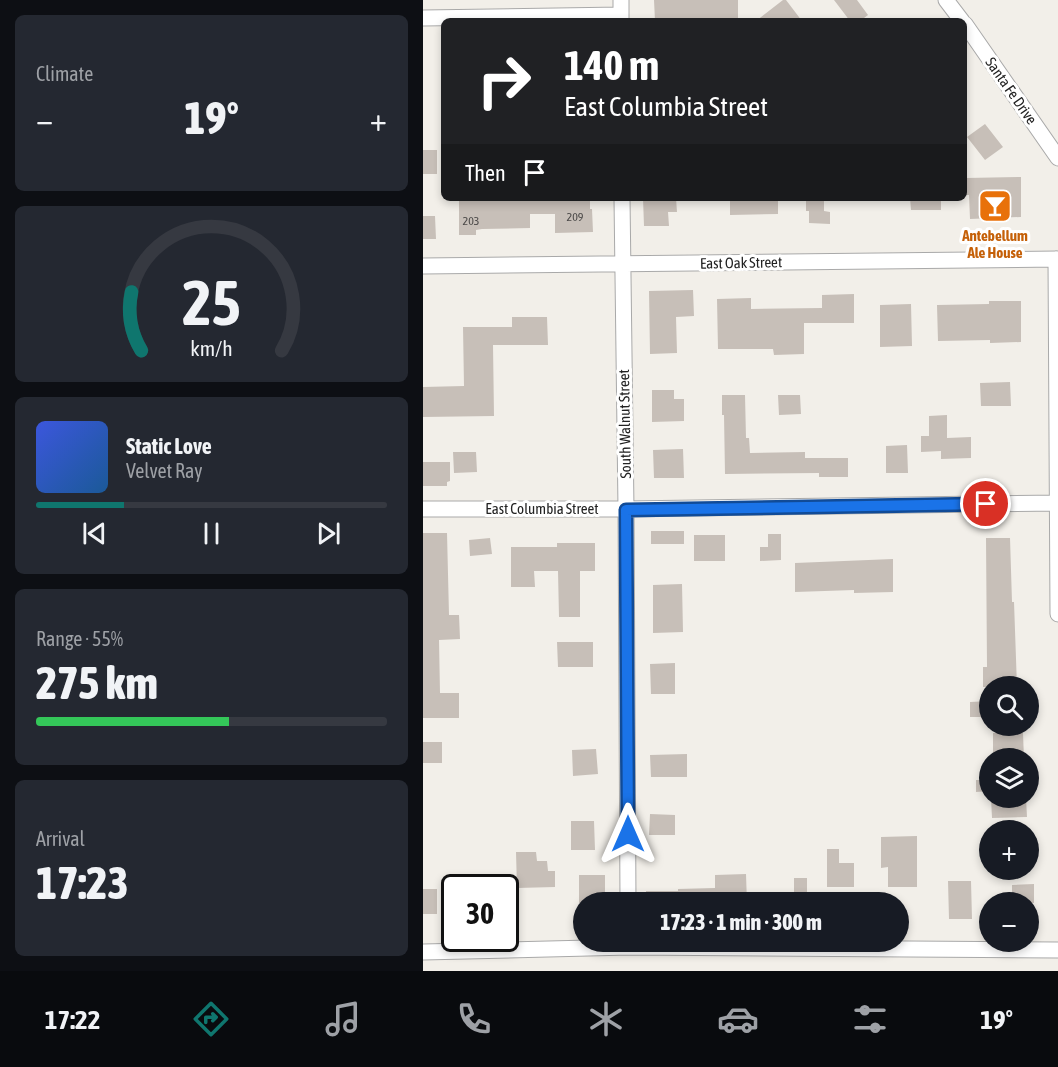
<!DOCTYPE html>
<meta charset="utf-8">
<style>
:root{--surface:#171b24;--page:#242831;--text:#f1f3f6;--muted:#9ea1a6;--line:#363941;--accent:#0f766e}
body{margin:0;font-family:"Asap Condensed",sans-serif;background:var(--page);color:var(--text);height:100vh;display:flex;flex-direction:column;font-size:22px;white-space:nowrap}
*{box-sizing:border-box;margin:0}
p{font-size:20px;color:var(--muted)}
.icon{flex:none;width:33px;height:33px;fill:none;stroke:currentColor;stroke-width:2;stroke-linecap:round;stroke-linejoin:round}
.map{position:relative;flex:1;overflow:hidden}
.drawer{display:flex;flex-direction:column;gap:15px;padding:15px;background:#0d0f14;width:423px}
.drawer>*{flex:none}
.guide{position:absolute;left:18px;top:18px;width:526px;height:183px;border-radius:9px;box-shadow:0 3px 9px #0003;background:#202124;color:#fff;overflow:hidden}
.buttons{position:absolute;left:556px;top:676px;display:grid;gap:12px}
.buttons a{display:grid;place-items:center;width:60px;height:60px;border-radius:50%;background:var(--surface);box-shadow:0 3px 9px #0003;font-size:30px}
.speed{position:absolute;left:18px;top:874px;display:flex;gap:12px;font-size:30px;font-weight:700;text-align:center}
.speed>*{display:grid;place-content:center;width:78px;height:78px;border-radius:50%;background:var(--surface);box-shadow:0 3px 9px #0003;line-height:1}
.speed .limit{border:3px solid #111;border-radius:9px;background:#fff;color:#111}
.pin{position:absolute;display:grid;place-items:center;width:51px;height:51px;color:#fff;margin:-26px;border:3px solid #fff;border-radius:50%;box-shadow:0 2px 6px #0007}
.me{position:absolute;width:66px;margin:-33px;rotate:0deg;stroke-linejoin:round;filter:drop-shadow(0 0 4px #0008)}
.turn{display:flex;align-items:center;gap:21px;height:126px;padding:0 24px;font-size:27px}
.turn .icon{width:78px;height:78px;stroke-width:2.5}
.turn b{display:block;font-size:42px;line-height:51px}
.then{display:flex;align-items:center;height:57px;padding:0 24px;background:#0003;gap:12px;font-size:22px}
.big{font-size:45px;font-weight:800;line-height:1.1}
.drawer .card{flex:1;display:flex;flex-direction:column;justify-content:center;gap:9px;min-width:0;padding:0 21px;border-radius:9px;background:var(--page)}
.drawer .dial{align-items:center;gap:0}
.dial svg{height:156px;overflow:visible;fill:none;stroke:var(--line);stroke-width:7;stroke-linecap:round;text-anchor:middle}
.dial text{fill:var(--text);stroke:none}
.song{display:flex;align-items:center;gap:18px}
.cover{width:72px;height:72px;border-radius:9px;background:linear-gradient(135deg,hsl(230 70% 55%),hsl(210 70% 35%))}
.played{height:6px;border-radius:3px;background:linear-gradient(90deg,var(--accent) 25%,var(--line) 25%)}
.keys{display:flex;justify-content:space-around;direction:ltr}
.heat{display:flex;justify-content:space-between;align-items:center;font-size:33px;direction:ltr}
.charge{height:9px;border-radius:4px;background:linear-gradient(90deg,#34c759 55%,var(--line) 0)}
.trip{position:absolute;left:150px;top:892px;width:336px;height:60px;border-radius:30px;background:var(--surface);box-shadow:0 3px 9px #0003;font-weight:800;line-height:60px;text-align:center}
.tabs{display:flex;height:96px;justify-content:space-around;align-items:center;background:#090b0e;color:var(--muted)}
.tabs .icon{width:42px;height:42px}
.tabs .active{color:var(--accent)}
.tabs b{font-size:27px;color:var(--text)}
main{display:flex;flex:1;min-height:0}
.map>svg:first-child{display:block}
.building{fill:#c7bfb8}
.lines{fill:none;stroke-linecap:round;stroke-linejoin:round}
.minor-casing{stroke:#a9a9a9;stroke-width:17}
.minor{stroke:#fff;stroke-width:15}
.route-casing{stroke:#114b97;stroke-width:15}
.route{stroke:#1a73e8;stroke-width:10}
.labels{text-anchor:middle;stroke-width:6;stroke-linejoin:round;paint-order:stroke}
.number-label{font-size:12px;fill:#4b4948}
.street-label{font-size:15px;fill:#222;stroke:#fff}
.food-label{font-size:15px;font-weight:bold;fill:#c56008;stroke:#fff}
</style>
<main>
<section class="drawer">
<div class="card"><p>Climate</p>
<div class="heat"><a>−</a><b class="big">19°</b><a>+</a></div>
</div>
<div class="card dial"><svg viewBox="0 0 100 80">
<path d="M14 69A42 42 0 1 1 86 69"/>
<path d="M14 69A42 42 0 0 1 9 39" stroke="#0f766e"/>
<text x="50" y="56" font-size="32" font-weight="700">25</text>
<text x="50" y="72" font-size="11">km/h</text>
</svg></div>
<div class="card">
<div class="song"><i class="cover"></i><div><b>Static Love</b><p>Velvet Ray</p></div></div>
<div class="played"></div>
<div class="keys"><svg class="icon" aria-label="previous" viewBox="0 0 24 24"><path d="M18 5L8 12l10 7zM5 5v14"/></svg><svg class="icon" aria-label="pause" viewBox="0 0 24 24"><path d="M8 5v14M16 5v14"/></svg><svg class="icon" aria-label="next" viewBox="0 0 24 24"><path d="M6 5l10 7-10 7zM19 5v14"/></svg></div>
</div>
<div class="card"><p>Range · 55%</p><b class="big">275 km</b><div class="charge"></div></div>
<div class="card"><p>Arrival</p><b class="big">17:23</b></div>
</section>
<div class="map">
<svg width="635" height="971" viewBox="0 0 635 971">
<rect width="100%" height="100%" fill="#f2efe9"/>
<path class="building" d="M231 0H315V21H232Z
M360 0H363L379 21H333Z
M411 0H434L445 15 437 21H427Z
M562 124 580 147 562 160 544 137Z
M0 150H14V174H0Z
M598 177V217L547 219 546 195H543V178Z
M36 198H51V199L109 198V200L132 199V198L167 199V209H169L170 232 132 233V214H107V228L59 229 53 230V235H36Z
M220 198H253L254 212H245L246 226H221Z
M319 198H349V200L355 201V214L307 215V200H319Z
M383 198H401V211L407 212V224L386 223V211H383Z
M487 198H518V210H488Z
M0 216H12L13 239H0Z
M270 290 271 316 253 317 254 353 227 354 226 291Z
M431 294V323H381V354L351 355 350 349H295L294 299 328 298V309L399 308V295Z
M566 301H598V342L567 343V340L515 341 514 305 566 304Z
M488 304 489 346 457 347V305Z
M89 317H124L125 345H70L71 416 0 417V387L41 386 40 327H89Z
M587 382 588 406H558L557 383Z
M229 390H251V399H261V421L229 422Z
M299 395H322L323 438H326L327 453 382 452V458H425V477H396V473L302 474 301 415H299Z
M355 395H377L378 414 356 415Z
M524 415V438L548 437V458L518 459V451L498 452V436H506V416Z
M484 445 485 473H463V446Z
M260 449 261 478H231L230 450Z
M30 452H53L54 472 31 473Z
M0 462H27V481L24 482V486H0Z
M228 531H261V544H228Z
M0 533H24L26 615H36L37 639 16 640 17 693H36V718H0Z
M345 534H358V560L337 561V547H345Z
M271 535H302V561H271Z
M67 538 69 554 47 556 46 540Z
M563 538H587L589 602H591L594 687H560V667H564Z
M134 543H172V571H157V617H136L135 571H111L112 587H88V547H134Z
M470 559V592L431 593V590L372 592V563Z
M259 584 260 632 230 633V585Z
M134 642H170V667H135Z
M252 663V694H228L227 664Z
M567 701V717H547V702Z
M570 733H600L601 759H570Z
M0 742H19V763H0Z
M173 749 175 774 150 776 149 750Z
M264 754V777H228L227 755Z
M553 780H567V791L553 792Z
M568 798H603L604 817 569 818Z
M227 814 252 815V835H226Z
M148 821H171L172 850H148Z
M494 836V887H465V867L458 868V837Z
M404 849H416V863H431V887H404Z
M93 852H113L114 861H124L125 871H132V887L94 888Z
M323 874 324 903H223V891H255V889L292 888V875Z
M156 875H182V903H156Z
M371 878H384V903H371Z
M525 881H548L549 919H526Z
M611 884V903H589V885Z
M0 889H14V914H0Z"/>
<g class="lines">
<defs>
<path id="minor" d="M198 0V21
M523 0 539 21
M0 18 198 15
M542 24 635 158
M199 198 203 509 205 903
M633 259 635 614
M0 266 635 259
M0 509H203L635 503
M0 952 206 947 635 950"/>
</defs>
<use href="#minor" class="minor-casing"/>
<use href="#minor" class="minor"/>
</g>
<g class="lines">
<defs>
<path id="route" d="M205 834 203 510 563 504"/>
</defs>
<use href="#route" class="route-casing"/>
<use href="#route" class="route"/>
</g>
<defs>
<symbol id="bar-square" viewBox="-11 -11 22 22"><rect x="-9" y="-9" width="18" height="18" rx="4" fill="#e8710a" stroke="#fff"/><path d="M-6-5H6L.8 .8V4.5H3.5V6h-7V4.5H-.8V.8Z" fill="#fff"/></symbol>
</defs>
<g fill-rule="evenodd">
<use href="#bar-square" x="553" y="187" width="38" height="38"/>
</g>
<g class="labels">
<g class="number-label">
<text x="152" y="221">209</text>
<text x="48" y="225">203</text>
</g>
<g class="street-label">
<text transform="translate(588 91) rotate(55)" y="5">Santa Fe Drive</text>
<text transform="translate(318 263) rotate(-1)" y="5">East Oak Street</text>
<text transform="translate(202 424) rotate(-91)" y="5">South Walnut Street</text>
<text x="119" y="514">East Columbia Street</text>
</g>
<g class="food-label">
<text x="572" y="241">Antebellum<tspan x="572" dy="17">Ale House</tspan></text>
</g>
</g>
</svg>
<div class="buttons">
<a><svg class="icon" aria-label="search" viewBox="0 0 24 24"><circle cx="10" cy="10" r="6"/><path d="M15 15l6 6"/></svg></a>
<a><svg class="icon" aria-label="layers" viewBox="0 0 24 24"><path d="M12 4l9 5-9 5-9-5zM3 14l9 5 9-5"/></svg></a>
<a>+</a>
<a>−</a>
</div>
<div class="speed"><div class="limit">30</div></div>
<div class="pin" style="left:563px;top:504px;background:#d93025"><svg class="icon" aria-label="arrive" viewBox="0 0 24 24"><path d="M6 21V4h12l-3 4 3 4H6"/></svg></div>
<svg class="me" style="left:205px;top:834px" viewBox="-20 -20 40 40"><path d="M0-17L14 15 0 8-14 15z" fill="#1a73e8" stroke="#fff" stroke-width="4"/></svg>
<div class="trip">17:23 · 1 min · 300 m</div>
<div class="guide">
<div class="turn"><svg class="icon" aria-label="right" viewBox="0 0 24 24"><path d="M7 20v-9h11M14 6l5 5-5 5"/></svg><div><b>140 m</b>East Columbia Street</div></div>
<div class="then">Then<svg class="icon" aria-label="arrive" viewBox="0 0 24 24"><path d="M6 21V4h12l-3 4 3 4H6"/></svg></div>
</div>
</div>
</main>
<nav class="tabs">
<b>17:22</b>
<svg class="icon active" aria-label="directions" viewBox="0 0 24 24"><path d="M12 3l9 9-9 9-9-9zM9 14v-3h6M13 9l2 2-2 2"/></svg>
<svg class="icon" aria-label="music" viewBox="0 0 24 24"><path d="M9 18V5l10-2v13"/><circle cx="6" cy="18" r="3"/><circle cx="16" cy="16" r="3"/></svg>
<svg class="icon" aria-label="phone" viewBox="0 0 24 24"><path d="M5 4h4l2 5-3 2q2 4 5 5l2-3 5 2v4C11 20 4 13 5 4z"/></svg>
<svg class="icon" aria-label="climate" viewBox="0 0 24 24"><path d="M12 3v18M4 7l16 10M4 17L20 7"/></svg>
<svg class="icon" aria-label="car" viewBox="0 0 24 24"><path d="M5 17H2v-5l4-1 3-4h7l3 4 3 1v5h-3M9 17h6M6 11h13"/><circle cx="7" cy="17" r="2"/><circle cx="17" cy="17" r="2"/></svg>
<svg class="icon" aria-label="filters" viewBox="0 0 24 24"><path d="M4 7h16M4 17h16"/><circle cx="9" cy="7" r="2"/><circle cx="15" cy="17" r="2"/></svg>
<b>19°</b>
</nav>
